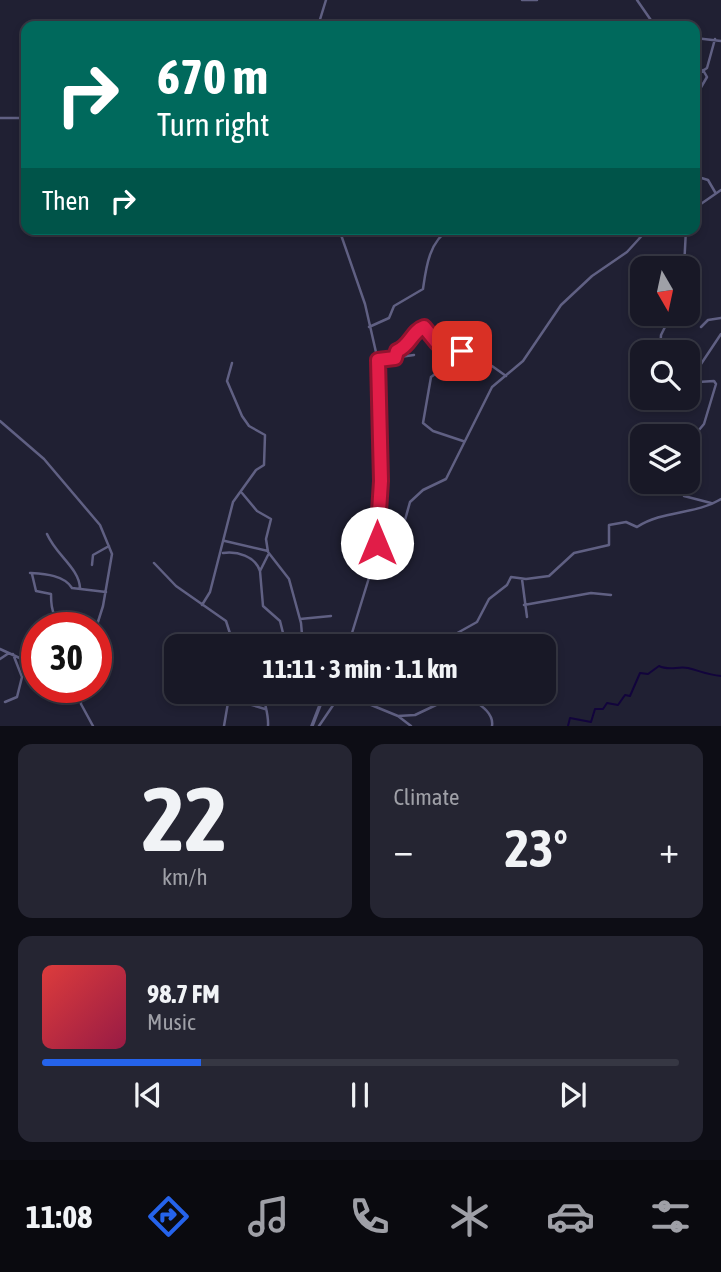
<!DOCTYPE html>
<meta charset="utf-8">
<style>
:root{--surface:#181826;--page:#252532;--text:#f1f3f6;--muted:#9fa0a7;--line:#363743;--accent:#2563eb}
body{margin:0;font-family:"Asap Condensed",sans-serif;background:var(--page);color:var(--text);height:100vh;display:flex;flex-direction:column;font-size:26px;white-space:nowrap}
*{box-sizing:border-box;margin:0}
p{font-size:23px;color:var(--muted)}
.icon{flex:none;width:38px;height:38px;fill:none;stroke:currentColor;stroke-width:2;stroke-linecap:round;stroke-linejoin:round}
.map{position:relative;height:726px;overflow:hidden}
.side{display:flex;flex-direction:column;gap:18px;padding:18px;background:#0d0d15;flex:1}
.side>*{flex:none}
.guide{position:absolute;left:21px;top:21px;width:679px;height:214px;border-radius:14px;box-shadow:0 4px 10px #0003,0 0 0 2px var(--line);background:#00695c;color:#fff;overflow:hidden}
.needle{width:46px;rotate:171deg}
.fabs{position:absolute;left:630px;top:256px;display:grid;gap:14px}
.fabs a{display:grid;place-items:center;width:70px;height:70px;border-radius:14px;background:var(--surface);box-shadow:0 4px 10px #0003,0 0 0 2px var(--line);font-size:35px}
.speed{position:absolute;left:21px;top:612px;display:flex;gap:14px;font-size:35px;font-weight:700;text-align:center}
.speed>*{display:grid;place-content:center;width:91px;height:91px;border-radius:50%;background:var(--surface);box-shadow:0 4px 10px #0003,0 0 0 2px var(--line);line-height:1}
.speed .limit{border:10px solid #d22;background:#fff;color:#111}
.pin{position:absolute;display:grid;place-items:center;width:60px;height:60px;color:#fff;margin:-30px;border-radius:14px;box-shadow:0 4px 10px #0006}
.me{position:absolute;width:77px;margin:-38px;rotate:0deg;stroke-linejoin:round;filter:drop-shadow(0 0 5px #0008)}
.turn{display:flex;align-items:center;gap:24px;height:147px;padding:0 21px;font-size:32px}
.turn .icon{width:91px;height:91px;stroke-width:2.5}
.turn b{display:block;font-size:49px;line-height:60px}
.then{display:flex;align-items:center;height:66px;padding:0 21px;background:#0003;gap:14px;font-size:26px}
.big{font-size:52px;font-weight:700;line-height:1.1}
.side .card{flex:1;display:flex;flex-direction:column;justify-content:center;gap:10px;min-width:0;padding:0 24px;border-radius:14px;background:var(--page)}
.side .dial{align-items:center;gap:0}
.dial b{font-size:91px;line-height:1}
.song{display:flex;align-items:center;gap:21px}
.cover{width:84px;height:84px;border-radius:10px;background:linear-gradient(135deg,hsl(0 70% 55%),hsl(340 70% 35%))}
.played{height:7px;border-radius:4px;background:linear-gradient(90deg,var(--accent) 25%,var(--line) 25%)}
.keys{display:flex;justify-content:space-around;direction:ltr}
.heat{display:flex;justify-content:space-between;align-items:center;font-size:38px;direction:ltr}
.side .tiles{flex:1;display:grid;gap:18px;grid-template-columns:1fr 1fr}
.card:last-child{grid-column:span 2}
.trip{position:absolute;left:164px;top:634px;width:392px;height:70px;border-radius:14px;background:var(--surface);box-shadow:0 4px 10px #0003,0 0 0 2px var(--line);font-weight:700;line-height:70px;text-align:center}
.tabs{display:flex;height:112px;justify-content:space-around;align-items:center;background:#0a0a0f;color:var(--muted)}
.tabs .icon{width:49px;height:49px}
.tabs .selected{color:var(--accent)}
.tabs b{font-size:32px;color:var(--text)}
.map>svg:first-child{display:block}
.lines{fill:none;stroke-linecap:round;stroke-linejoin:round}
.stream{stroke:#12043c;stroke-width:2}
.minor{stroke:#606083;stroke-width:2.5}
.tertiary{stroke:#606083;stroke-width:3.5}
.route-casing{stroke:#92132f;stroke-width:18}
.route{stroke:#e11d48;stroke-width:12}
</style>
<div class="map">
<svg width="721" height="726" viewBox="0 0 721 726">
<rect width="100%" height="100%" fill="#202033"/>
<g class="lines">
<path class="stream" d="M568 726 570 718 591 722 595 709H603L607 703 618 705 625 695 630 696 640 673 648 674 659 666C669 671 678 666 688 668 700 671 708 675 721 676"/>
<path class="minor" d="M522 0H537
M637 0 655 26
M318 26 326 0
M445 26H458
M695 38 721 41
M695 76 707 68 715 39
M700 89 707 77 703 70
M0 118H26
M695 176 708 180 715 192
M695 208 721 190
M339 229 365 304 378 361 381 481 376 555
M625 229 640 237
M684 268 686 229
M369 327 389 318 394 306 423 289C426 268 429 241 450 229
M424 327 437 343 453 344 474 365 492 366 506 376
M701 327 708 320 721 318
M455 346 442 369 431 377 423 423 433 431 463 441
M660 352 661 335 672 313
M395 358 397 351 410 343 419 329 454 328
M378 360 414 355
M688 367H699
M0 421 44 459 100 525 112 554 103 606 96 628
M688 443 704 424 716 384 714 381 698 382 699 367 721 334
M676 481 684 496 711 503
M242 493 257 511 271 519 266 539 268 552 289 579 301 623 303 646
M47 534C56 555 79 568 80 588
M225 541 268 551
M223 553C237 551 255 556 260 571
M268 555 260 571 263 606 280 621 284 637 303 636
M154 563 176 586 226 621 234 646
M92 565 93 555 109 546
M30 573C45 574 64 575 72 588L106 592
M32 574 36 591 51 594C51 618 55 617 75 628
M522 579 527 617
M202 605 210 592 233 502 256 470 264 465 265 435 249 426 242 416 227 381 232 363
M524 605 591 593 611 595
M300 619 331 616
M353 633 374 646
M303 642 320 646
M348 646 376 555 400 538 410 502 423 490 446 479 492 387 523 361 561 305 592 276 627 252 648 229
M378 646 421 636 438 641
M434 646 477 622 489 599 507 585 511 577 526 579 549 576 574 553 609 545V525L626 522 637 527C663 510 695 515 721 499
M0 649 37 666
M0 659 9 653
M80 688 81 704 93 726
M263 691C264 704 269 714 268 726
M327 692 341 691
M335 692C365 709 380 691 401 697 424 704 449 705 473 700 482 706 494 714 492 726
M359 700 398 716 415 715 436 705
M5 702 17 697 22 677 13 654
M227 702 235 700 265 709
M398 716 411 726
M224 726 230 691
M319 726 340 695"/>
<path class="tertiary" d="M312 726 322 700"/>
</g>
<g class="lines">
<defs>
<path id="route" d="M377 543 381 481 378 360 395 358 397 351C410 346 412 331 424 327L437 343 450 342 462 351"/>
</defs>
<use href="#route" class="route-casing"/>
<use href="#route" class="route"/>
</g>
</svg>
<div class="fabs">
<a><svg class="needle" viewBox="-14 -14 28 28"><path d="M0-13l5 13h-10z" fill="#e53935"/><path d="M0 13l5-13h-10z" fill="#9fa0a7"/></svg></a>
<a><svg class="icon" aria-label="search" viewBox="0 0 24 24"><circle cx="10" cy="10" r="6"/><path d="M15 15l6 6"/></svg></a>
<a><svg class="icon" aria-label="layers" viewBox="0 0 24 24"><path d="M12 4l9 5-9 5-9-5zM3 14l9 5 9-5"/></svg></a>
</div>
<div class="speed"><div class="limit">30</div></div>
<div class="pin" style="left:462px;top:351px;background:#d93025"><svg class="icon" aria-label="arrive" viewBox="0 0 24 24"><path d="M6 21V4h12l-3 4 3 4H6"/></svg></div>
<svg class="me" style="left:377px;top:543px" viewBox="-20 -20 40 40"><circle r="19" fill="#fff"/><path d="M0-13L10 11 0 6-10 11z" fill="#e11d48"/></svg>
<div class="trip">11:11 · 3 min · 1.1 km</div>
<div class="guide">
<div class="turn"><svg class="icon" aria-label="right" viewBox="0 0 24 24"><path d="M7 20v-9h11M14 6l5 5-5 5"/></svg><div><b>670 m</b>Turn right</div></div>
<div class="then">Then<svg class="icon" aria-label="right" viewBox="0 0 24 24"><path d="M7 20v-9h11M14 6l5 5-5 5"/></svg></div>
</div>
</div>
<section class="side">
<div class="tiles">
<div class="card dial"><b>22</b><p>km/h</p></div>
<div class="card"><p>Climate</p>
<div class="heat"><a>−</a><b class="big">23°</b><a>+</a></div>
</div>
<div class="card">
<div class="song"><i class="cover"></i><div><b>98.7 FM</b><p>Music</p></div></div>
<div class="played"></div>
<div class="keys"><svg class="icon" aria-label="previous" viewBox="0 0 24 24"><path d="M18 5L8 12l10 7zM5 5v14"/></svg><svg class="icon" aria-label="pause" viewBox="0 0 24 24"><path d="M8 5v14M16 5v14"/></svg><svg class="icon" aria-label="next" viewBox="0 0 24 24"><path d="M6 5l10 7-10 7zM19 5v14"/></svg></div>
</div>
</div>
</section>
<nav class="tabs">
<b>11:08</b>
<svg class="icon selected" aria-label="directions" viewBox="0 0 24 24"><path d="M12 3l9 9-9 9-9-9zM9 14v-3h6M13 9l2 2-2 2"/></svg>
<svg class="icon" aria-label="music" viewBox="0 0 24 24"><path d="M9 18V5l10-2v13"/><circle cx="6" cy="18" r="3"/><circle cx="16" cy="16" r="3"/></svg>
<svg class="icon" aria-label="phone" viewBox="0 0 24 24"><path d="M5 4h4l2 5-3 2q2 4 5 5l2-3 5 2v4C11 20 4 13 5 4z"/></svg>
<svg class="icon" aria-label="climate" viewBox="0 0 24 24"><path d="M12 3v18M4 7l16 10M4 17L20 7"/></svg>
<svg class="icon" aria-label="car" viewBox="0 0 24 24"><path d="M5 17H2v-5l4-1 3-4h7l3 4 3 1v5h-3M9 17h6M6 11h13"/><circle cx="7" cy="17" r="2"/><circle cx="17" cy="17" r="2"/></svg>
<svg class="icon" aria-label="filters" viewBox="0 0 24 24"><path d="M4 7h16M4 17h16"/><circle cx="9" cy="7" r="2"/><circle cx="15" cy="17" r="2"/></svg>
</nav>
